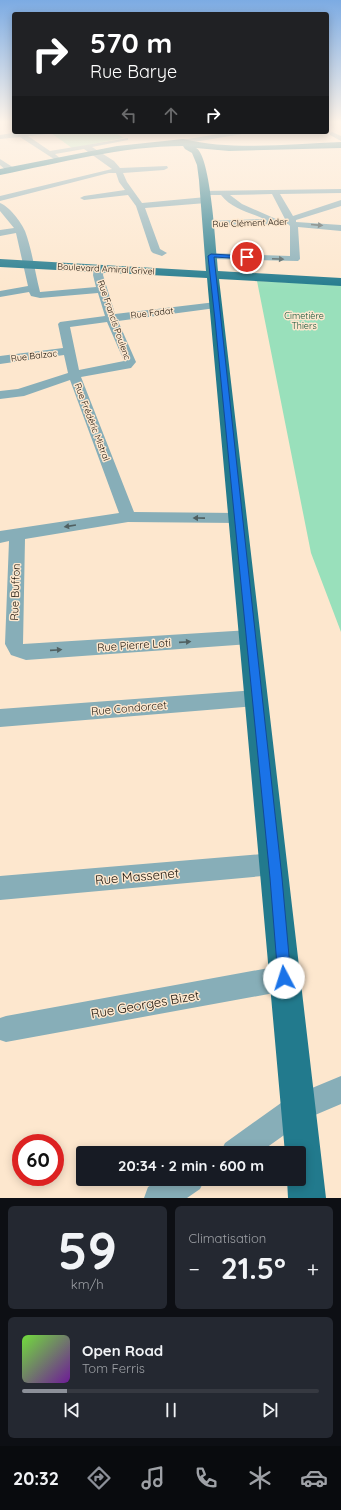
<!DOCTYPE html>
<html lang="fr">
<meta charset="utf-8">
<style>
:root{--surface:#171b24;--page:#242831;--text:#f1f3f6;--muted:#9ea1a6;--line:#363941;--accent:#8c9099}
body{margin:0;font-family:Quicksand,sans-serif;background:var(--page);color:var(--text);height:100vh;display:flex;flex-direction:column;font-size:15px;white-space:nowrap}
*{box-sizing:border-box;margin:0}
p{font-size:13px;color:var(--muted)}
.icon{flex:none;width:22px;height:22px;fill:none;stroke:currentColor;stroke-width:2;stroke-linecap:round;stroke-linejoin:round}
.map{position:relative;height:1198px;overflow:hidden}
.sheet{display:flex;flex-direction:column;gap:8px;padding:8px;background:#0d0f14;flex:1}
.sheet>*{flex:none}
.guide{position:absolute;left:12px;top:12px;width:317px;height:122px;border-radius:4px;box-shadow:0 2px 10px #0003;background:#202124;color:#fff;overflow:hidden}
.speed{position:absolute;left:12px;top:1134px;display:flex;gap:8px;font-size:20px;font-weight:700;text-align:center}
.speed>*{display:grid;place-content:center;width:52px;height:52px;border-radius:50%;background:var(--surface);box-shadow:0 2px 10px #0003;line-height:1}
.speed .limit{border:6px solid #d22;background:#fff;color:#111}
.pin{position:absolute;display:grid;place-items:center;width:34px;height:34px;color:#fff;margin:-17px;border:2px solid #fff;border-radius:50%;box-shadow:0 1px 4px #0007}
.me{position:absolute;width:44px;margin:-22px;rotate:355deg;stroke-linejoin:round;filter:drop-shadow(0 0 3px #0008)}
.turn{display:flex;align-items:center;gap:14px;height:84px;padding:0 12px;font-size:18px}
.turn .icon{width:52px;height:52px;stroke-width:2.5}
.turn b{display:block;font-size:28px;line-height:34px}
.lanes{display:flex;align-items:center;height:38px;padding:0 12px;background:#0003;justify-content:center;gap:20px;direction:ltr}
.lanes .off{opacity:.35}
.big{font-size:30px;font-weight:800;line-height:1.1}
.sheet .card{flex:1;display:flex;flex-direction:column;justify-content:center;gap:6px;min-width:0;padding:0 14px;border-radius:6px;background:var(--page)}
.sheet .dial{align-items:center;gap:0}
.dial b{font-size:52px;line-height:1}
.song{display:flex;align-items:center;gap:12px}
.cover{width:48px;height:48px;border-radius:6px;background:linear-gradient(135deg,hsl(100 70% 55%),hsl(280 70% 35%))}
.played{height:4px;border-radius:2px;background:linear-gradient(90deg,var(--accent) 15%,var(--line) 15%)}
.keys{display:flex;justify-content:space-around;direction:ltr}
.heat{display:flex;justify-content:space-between;align-items:center;font-size:22px;direction:ltr}
.sheet .tiles{flex:1;display:grid;gap:8px;grid-template-columns:1fr 1fr}
.card:last-child{grid-column:span 2}
.trip{position:absolute;left:76px;top:1146px;width:230px;height:40px;border-radius:4px;background:var(--surface);box-shadow:0 2px 10px #0003;font-weight:800;line-height:40px;text-align:center}
.tab-bar{display:flex;height:64px;justify-content:space-around;align-items:center;background:#090b0e;color:var(--muted)}
.tab-bar .icon{width:28px;height:28px}
.tab-bar .current{color:var(--accent)}
.tab-bar b{font-size:18px;color:var(--text)}
.map>svg:first-child{display:block}
.green{fill:#99e0bb}
.lines{fill:none;stroke-linecap:round;stroke-linejoin:round}
.minor{fill:#87aeb8;fill-rule:evenodd}
.major{fill:#227a8d;fill-rule:evenodd}
.oneway{fill:#506061}
.route{fill:#1a73e8;stroke:#114b97}
.labels{text-anchor:middle;stroke-width:3;stroke-linejoin:round;paint-order:stroke}
.far-street-label{font-size:9px;fill:#1a130a;stroke:#fde7ce}
.far-park-label{font-size:9px;fill:#105136;stroke:#fde7ce}
.street-label{font-size:11px;fill:#1a130a;stroke:#fde7ce}
.near-street-label{font-size:13px;fill:#1a130a;stroke:#fde7ce}
</style>
<div class="map">
<svg width="341" height="1198" viewBox="0 0 341 1198">
<rect width="100%" height="100%" fill="#fde7ce"/>
<path class="green" d="M65 132H114L124 138 72 148 51 133Z
M257 281 341 285V632L311 553Z"/>
<g class="lines">
<path class="minor" d="M18 132H50L47 134 28 136 50 151 128 138V140L92 147 114 161 120 168 167 166 168 168 164 170 123 173 127 182 142 203 206 197 210 200 206 203 145 208 160 249 167 253 162 256 153 253 151 251 136 206 128 195 84 200 80 198 84 196 125 190 119 182 116 173H109L0 201V196L112 169 84 149 55 154 61 159 57 161 20 137 0 139V135Z
M230 132H245L242 134 182 144 178 142 182 140Z
M332 132 341 136V141L330 135V133Z
M0 159 14 168V172H8L0 165Z
M341 189V193L280 194 293 216 341 200V206L296 220V222L341 225V231L298 227 300 259 298 261 211 259 206 256 211 253 290 256V226L288 224 204 226 203 224 204 222 207 221 264 219C249 212 232 209 221 195H205L201 193 202 191ZM272 194 285 219H276L242 204 230 195Z
M0 203C9 206 21 222 25 231 32 250 35 272 40 292L96 287 93 275 94 268 99 265 104 268 103 275 115 314 216 302 220 303 221 305 216 308 118 321 136 362 131 368 81 377 134 512 238 513 243 514 246 518 243 522 238 523 128 522 25 539 23 644 250 630 256 632 259 637 256 642 250 644 26 660 11 655 5 644 9 541 0 543V531L119 513 70 380 24 396 0 399V391L18 389 68 373 64 355 0 364V356L63 348 58 324 60 322 105 316 98 293 40 298 31 296 29 292 0 297V291L28 286 16 233 0 236V230L14 228 0 211ZM107 322 124 361 79 370 70 327Z
M257 690 264 692 267 698 264 704 257 706 0 727V709Z
M274 853 282 856 285 864 282 872 274 875 0 900V876Z
M285 965 294 969 298 978 294 987 285 991 6 1042 0 1040V1018L6 1016Z
M341 1076V1104L308 1118 259 1153H220L225 1143 288 1098Z
M162 1179H205L200 1189 187 1198H144L148 1187Z"/>
<path class="major" d="M183 139C234 151 289 144 341 142V148L229 151 196 148C211 155 216 251 218 271L341 278V286L219 279 326 1198H288L287 1179H299V1153H285L207 278 0 267V259L206 271 199 180 197 165 192 153 185 149 183 146C122 146 60 163 0 175V169L117 146Z"/>
</g>
<defs><path id="oneway-solid" d="M-6-.8H1V-3.2L6.5 0L1 3.2V.8H-6Z"/></defs>
<g class="oneway">
<use href="#oneway-solid" transform="translate(317 225) rotate(5)"/>
<use href="#oneway-solid" transform="translate(278 259) rotate(3)"/>
<use href="#oneway-solid" transform="translate(199 518) rotate(-179)"/>
<use href="#oneway-solid" transform="translate(70 526) rotate(171)"/>
<use href="#oneway-solid" transform="translate(185 642) rotate(-4)"/>
<use href="#oneway-solid" transform="translate(56 650) rotate(-4)"/>
</g>
<linearGradient id="sky" x2="0" y2="1"><stop stop-color="#7cabe3"/><stop offset="0.42" stop-color="#fef4e9"/><stop offset="1" stop-color="#fef4e9" stop-opacity="0"/></linearGradient>
<rect width="341" height="290" fill="url(#sky)"/>
<path class="route" d="M211 254 247 256 249 257 247 259 214 257 221 320 282 878 291 978 289 983 284 985 280 983 278 978 270 878 215 320 208 256Z"/>
<g class="labels">
<g class="far-street-label">
<text transform="translate(250 223) rotate(-2)" y="3">Rue Clément Ader</text>
<text transform="translate(106 269) rotate(3)" y="3">Boulevard Amiral Grivel</text>
<text transform="translate(152 313) rotate(-7)" y="3">Rue Fadat</text>
<text transform="translate(114 320) rotate(71)" y="3">Rue Francis Poulenc</text>
<text transform="translate(34 356) rotate(-7)" y="3">Rue Balzac</text>
<text transform="translate(92 422) rotate(69)" y="3">Rue Frédéric Mistral</text>
</g>
<g class="far-park-label">
<text x="304" y="319">Cimetière<tspan x="304" dy="10">Thiers</tspan></text>
</g>
<g class="street-label">
<text transform="translate(15 592) rotate(-88)" y="4">Rue Buffon</text>
<text transform="translate(134 645) rotate(-4)" y="4">Rue Pierre Loti</text>
<text transform="translate(129 708) rotate(-5)" y="4">Rue Condorcet</text>
</g>
<g class="near-street-label">
<text transform="translate(137 876) rotate(-5)" y="5">Rue Massenet</text>
<text transform="translate(145 1004) rotate(-10)" y="5">Rue Georges Bizet</text>
</g>
</g>
</svg>
<div class="speed"><div class="limit">60</div></div>
<div class="pin" style="left:247px;top:257px;background:#d93025"><svg class="icon" aria-label="arrive" viewBox="0 0 24 24"><path d="M6 21V4h12l-3 4 3 4H6"/></svg></div>
<svg class="me" style="left:284px;top:978px" viewBox="-20 -20 40 40"><circle r="19" fill="#fff"/><path d="M0-13L10 11 0 6-10 11z" fill="#1a73e8"/></svg>
<div class="trip">20:34 · 2 min · 600 m</div>
<div class="guide">
<div class="turn"><svg class="icon" aria-label="right" viewBox="0 0 24 24"><path d="M7 20v-9h11M14 6l5 5-5 5"/></svg><div><b>570 m</b>Rue Barye</div></div>
<div class="lanes"><svg class="icon off" aria-label="left" viewBox="0 0 24 24"><path d="M17 20v-9H6M10 6l-5 5 5 5"/></svg><svg class="icon off" aria-label="ahead" viewBox="0 0 24 24"><path d="M12 20V5M6 11l6-6 6 6"/></svg><svg class="icon" aria-label="right" viewBox="0 0 24 24"><path d="M7 20v-9h11M14 6l5 5-5 5"/></svg></div>
</div>
</div>
<section class="sheet">
<div class="tiles">
<div class="card dial"><b>59</b><p>km/h</p></div>
<div class="card"><p>Climatisation</p>
<div class="heat"><a>−</a><b class="big">21.5°</b><a>+</a></div>
</div>
<div class="card">
<div class="song"><i class="cover"></i><div><b>Open Road</b><p>Tom Ferris</p></div></div>
<div class="played"></div>
<div class="keys"><svg class="icon" aria-label="previous" viewBox="0 0 24 24"><path d="M18 5L8 12l10 7zM5 5v14"/></svg><svg class="icon" aria-label="pause" viewBox="0 0 24 24"><path d="M8 5v14M16 5v14"/></svg><svg class="icon" aria-label="next" viewBox="0 0 24 24"><path d="M6 5l10 7-10 7zM19 5v14"/></svg></div>
</div>
</div>
</section>
<nav class="tab-bar">
<b>20:32</b>
<svg class="icon current" aria-label="directions" viewBox="0 0 24 24"><path d="M12 3l9 9-9 9-9-9zM9 14v-3h6M13 9l2 2-2 2"/></svg>
<svg class="icon" aria-label="music" viewBox="0 0 24 24"><path d="M9 18V5l10-2v13"/><circle cx="6" cy="18" r="3"/><circle cx="16" cy="16" r="3"/></svg>
<svg class="icon" aria-label="phone" viewBox="0 0 24 24"><path d="M5 4h4l2 5-3 2q2 4 5 5l2-3 5 2v4C11 20 4 13 5 4z"/></svg>
<svg class="icon" aria-label="climate" viewBox="0 0 24 24"><path d="M12 3v18M4 7l16 10M4 17L20 7"/></svg>
<svg class="icon" aria-label="car" viewBox="0 0 24 24"><path d="M5 17H2v-5l4-1 3-4h7l3 4 3 1v5h-3M9 17h6M6 11h13"/><circle cx="7" cy="17" r="2"/><circle cx="17" cy="17" r="2"/></svg>
</nav>
